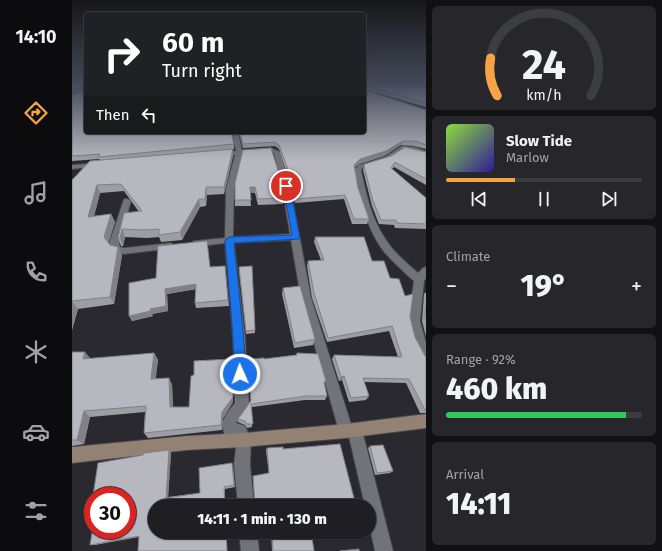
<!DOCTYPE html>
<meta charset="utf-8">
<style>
:root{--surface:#1f1f23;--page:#27272b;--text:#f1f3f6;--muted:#a1a2a6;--line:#3c3d41;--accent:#f5a345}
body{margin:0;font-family:"Fira Sans",sans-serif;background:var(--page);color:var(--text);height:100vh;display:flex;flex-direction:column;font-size:15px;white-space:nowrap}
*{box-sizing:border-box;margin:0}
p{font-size:13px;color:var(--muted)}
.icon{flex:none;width:22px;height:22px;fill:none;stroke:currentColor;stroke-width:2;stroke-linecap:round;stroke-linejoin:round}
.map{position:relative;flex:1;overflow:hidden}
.sheet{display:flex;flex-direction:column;gap:6px;padding:6px;background:#111113;width:236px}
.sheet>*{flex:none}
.top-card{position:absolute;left:12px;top:12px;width:282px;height:122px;border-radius:4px;box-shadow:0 1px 3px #0004,0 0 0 1px var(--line);background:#202124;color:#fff;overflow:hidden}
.speed{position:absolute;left:12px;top:487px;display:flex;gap:8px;font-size:20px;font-weight:700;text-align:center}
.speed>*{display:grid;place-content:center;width:52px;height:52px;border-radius:50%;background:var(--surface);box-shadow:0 1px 3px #0004,0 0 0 1px var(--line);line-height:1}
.speed .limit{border:6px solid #d22;background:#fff;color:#111}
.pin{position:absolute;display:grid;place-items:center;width:34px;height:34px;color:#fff;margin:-17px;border:2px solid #fff;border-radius:50%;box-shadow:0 1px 4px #0007}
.me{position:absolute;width:44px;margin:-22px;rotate:358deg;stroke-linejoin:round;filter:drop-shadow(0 0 3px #0008)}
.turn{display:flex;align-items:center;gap:14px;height:84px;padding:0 12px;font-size:18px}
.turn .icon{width:52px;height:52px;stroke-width:2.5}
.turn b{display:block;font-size:28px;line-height:34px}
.then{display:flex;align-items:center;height:38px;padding:0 12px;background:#0003;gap:8px;font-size:15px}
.big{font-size:30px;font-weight:800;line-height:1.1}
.sheet .card{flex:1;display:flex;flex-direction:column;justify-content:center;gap:6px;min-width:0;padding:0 14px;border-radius:6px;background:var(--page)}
.sheet .dial{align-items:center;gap:0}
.dial svg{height:104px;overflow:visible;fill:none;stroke:var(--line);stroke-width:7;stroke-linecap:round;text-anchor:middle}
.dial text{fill:var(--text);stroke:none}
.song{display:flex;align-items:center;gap:12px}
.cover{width:48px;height:48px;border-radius:6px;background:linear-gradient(135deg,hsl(90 70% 55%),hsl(250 70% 35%))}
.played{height:4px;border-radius:2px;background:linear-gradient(90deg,var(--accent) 35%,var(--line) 35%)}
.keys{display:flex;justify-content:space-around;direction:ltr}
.heat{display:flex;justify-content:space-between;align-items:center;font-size:22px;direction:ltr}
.charge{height:6px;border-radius:3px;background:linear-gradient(90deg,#34c759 92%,var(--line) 0)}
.trip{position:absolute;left:76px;top:499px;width:228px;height:40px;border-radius:20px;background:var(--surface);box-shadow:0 1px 3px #0004,0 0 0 1px var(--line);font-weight:800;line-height:40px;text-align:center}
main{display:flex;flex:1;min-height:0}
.tabs{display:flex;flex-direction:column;width:72px;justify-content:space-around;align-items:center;background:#0c0c0e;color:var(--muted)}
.tabs .icon{width:28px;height:28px}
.tabs .on{color:var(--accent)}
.tabs b{font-size:18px;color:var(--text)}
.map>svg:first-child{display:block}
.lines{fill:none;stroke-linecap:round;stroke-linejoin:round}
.street-casing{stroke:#444449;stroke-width:2}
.secondary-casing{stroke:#444449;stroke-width:2}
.street{fill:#727279;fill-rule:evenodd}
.secondary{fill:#938174;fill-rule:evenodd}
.wall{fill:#9d9da4}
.shaded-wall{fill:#808086}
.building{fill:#b7b7bf;stroke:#808086}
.route{fill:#1a73e8;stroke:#114b97}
</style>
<main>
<nav class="tabs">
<b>14:10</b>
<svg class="icon on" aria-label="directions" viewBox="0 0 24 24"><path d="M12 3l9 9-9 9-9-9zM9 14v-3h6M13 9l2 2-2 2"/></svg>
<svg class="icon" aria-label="music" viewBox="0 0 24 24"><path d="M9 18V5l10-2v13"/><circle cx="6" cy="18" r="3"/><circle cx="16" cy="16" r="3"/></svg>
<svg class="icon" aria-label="phone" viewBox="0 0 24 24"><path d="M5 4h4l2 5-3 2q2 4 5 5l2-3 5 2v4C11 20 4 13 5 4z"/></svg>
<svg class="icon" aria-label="climate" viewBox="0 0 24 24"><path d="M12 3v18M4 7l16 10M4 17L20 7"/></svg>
<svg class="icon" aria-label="car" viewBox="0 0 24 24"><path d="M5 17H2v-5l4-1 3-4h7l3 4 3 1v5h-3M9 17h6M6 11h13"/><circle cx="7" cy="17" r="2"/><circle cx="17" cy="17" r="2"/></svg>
<svg class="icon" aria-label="filters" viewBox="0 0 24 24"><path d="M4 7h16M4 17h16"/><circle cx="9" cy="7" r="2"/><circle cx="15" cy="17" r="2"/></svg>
</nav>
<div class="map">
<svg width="354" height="551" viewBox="0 0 354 551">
<rect width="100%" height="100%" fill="#29292f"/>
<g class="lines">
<defs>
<path id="street" d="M311 83 309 84 292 86V84Z
M160 132H166L170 150 199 148 208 152 218 186 239 298 279 424 283 423 288 425 290 430 321 551H303L297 524V506H293L277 437 274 438 269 436 267 431 229 298 219 240 162 243 173 337 177 405 164 423 173 426 179 440 178 464 182 506H166L162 464 165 440 164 438 153 436C147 421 154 414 163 403L161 337 153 243 122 247 117 244 122 241 153 238 154 189 163 155 147 156 144 154 147 152 164 151ZM199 152 202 153 210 186 218 234 161 237 162 189 170 154Z
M330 146 342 147 354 151V155L341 151 331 150 317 159 291 167 289 170C294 194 300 220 314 240 322 253 335 263 346 273L351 268 354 267V278L352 281 348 321 354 343V362L350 360 341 341 336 321 342 281C332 272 322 263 313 253 295 230 287 199 282 170L287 165 313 157Z
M26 163 28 164V166L0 169V165Z
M52 199H55L59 201 47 244 48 247 52 248 99 243 104 246 102 248 52 254 42 251 37 244Z
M167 532H185L187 551H169Z"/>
<path id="secondary" d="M354 414V428L274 438 172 447 115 450 0 463V447L115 436 172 433 274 424Z"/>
</defs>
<use href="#street" class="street-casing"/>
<use href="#secondary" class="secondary-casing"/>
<use href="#street" class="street"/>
<use href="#secondary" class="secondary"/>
</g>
<path class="wall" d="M14 83 162 144V149H161V156L152 194 135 195 134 206 128 207 110 240 89 242 87 237 75 238 53 237 51 246H49L46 238 52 213 67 212 52 191 28 193 22 216 39 214 43 222 36 243 38 245 46 247 50 255 42 304 6 309 0 330V180L28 160 27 159 0 161V95L13 91 14 90 0 94Z
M354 83V107L292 89 293 84Z
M354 110V149L342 146 329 145 312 156 287 164 283 167 286 188 297 219 295 224H280L272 199 223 203 219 186 207 149 203 146 171 148 167 132H292Z
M171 150 212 198 211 204 186 205 183 193H178L179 206H163V200Z
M354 152V185L322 167 320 169 354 198V229L323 228 322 225 307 224 300 206 291 170 292 166Z
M243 237 300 261 318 278 338 317 343 337 353 356 354 357V413H348L334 383 292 382 297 396 294 400 277 402 270 380 267 381 260 359 262 355 326 357 317 331 255 342 240 298 235 266 236 261 249 260 242 242Z
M153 266 157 306 124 308 123 303 124 289 95 294 96 311 80 314 81 316 60 321 57 316 138 267Z
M167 270 183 330V333L174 334Z
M211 288 243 339 241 345 222 348 210 294Z
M354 292V337L350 321 352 294Z
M0 352 19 359 82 353 86 360 83 379 100 384 101 407H117L122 375 160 366 161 402 151 418 150 430 76 438 72 433 73 412 18 417 12 444 0 446Z
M225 353 252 385 255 396 253 400H233L180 407V427L175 428 173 425 166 422V419L178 402 192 359 224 355Z
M298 446 321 471 318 473 303 475 296 448Z
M195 448 211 449 284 506H183L181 478 197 474 194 451Z
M97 450 99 453 96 497 128 493 161 466 163 487 153 489V506H83L154 532 155 551H66L67 537 23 545H18Z
M199 532H239L242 551H200Z"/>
<path class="shaded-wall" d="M12 86 14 90 0 94V90Z
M331 141 329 145 312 156 287 164 281 169 282 165 288 159Z
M161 149V156L152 194V187Z
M25 185 28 193 20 224 16 217Z
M134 187 135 195 134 206 133 199Z
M178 187H183V193H178Z
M127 199 128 207 110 240 108 232Z
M39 214 43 222 36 245 32 237Z
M50 229 53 237 51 246 48 238Z
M46 247 50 255 42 304 38 297Z
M124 284 125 289 95 294 96 311 80 314 81 316 60 321 57 316 78 309 93 289Z
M0 301 6 309 0 330Z
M13 352 19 359H11Z
M82 353 86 360 83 386 79 379Z
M160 359 161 402 151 418 150 430 149 425 150 412Z
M272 376 270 380 267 381 269 377Z
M97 378 100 384 101 413 98 407Z
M12 411 18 417 12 444 5 440Z
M97 450 99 453 96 499 94 498Z
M152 487 153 489V506Z"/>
<path class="building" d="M0 83H14V87L12 86 0 90Z
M292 83 293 84 305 83H354V103L293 85 292 86Z
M14 88V132H159L162 144 26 157 28 154 0 156V142L1 141H0V95L13 91Z
M292 90 354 110V145L344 141H331L314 151 288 159 282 165 286 188 297 219H282L273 195 223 199 220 181 207 145 203 142 171 144 168 132H292Z
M333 147 354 152V179L323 162 319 168 354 198V224L325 223 324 220H309L301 201 292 166 293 164 319 156Z
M199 148 209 180 212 198 186 199 183 187H178L179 200H163V183L171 150Z
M161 149 152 187H134L133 199H127L108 232 87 235V229L72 230 50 229 48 238H46L52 213 70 211 49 184 25 185 16 217 39 214 32 237 38 245 46 247 38 297 0 301V303V180L18 161Z
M243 237H292L300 261H312L318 278 327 279 333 296 341 294 338 317 343 337 353 356 354 357V410H353L337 379 291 378 297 396 279 398 272 376 269 377 262 355 330 357 320 326 256 338 242 293 236 261 252 260Z
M135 241 138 267 153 266 156 300 123 303 124 284 93 289 94 306 78 309 79 311 57 316V283L84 278 86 246Z
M180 266 183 330 174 331 167 267Z
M228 286 243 339 223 343 211 288Z
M354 306V319L353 316Z
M0 352H13L11 359 82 353 79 379 97 378 98 407H117L119 376 122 375V361L160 359 161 397 150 412 149 425 72 433 74 406 12 411 5 440H0Z
M225 353 246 354 254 381 252 382 255 396H234L179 404 181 424H175L173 421 166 419 179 401 176 359 192 358V359L225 355Z
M268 444 284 506H198V505L183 506 181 476 197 473 195 448 211 447V449Z
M311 445 321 471 305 473 298 446Z
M97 450 94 498 128 493 127 468 160 463 162 485 152 487 153 506H83V532H154L155 551H66L67 536 18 545 21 527V530H55V496H21L26 463 71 455 72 453Z
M21 499V516H19Z
M200 532H239L242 551H201Z
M287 549V551H268Z"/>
<linearGradient id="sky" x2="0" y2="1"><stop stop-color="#17171a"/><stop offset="0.52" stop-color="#434958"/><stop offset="1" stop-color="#434958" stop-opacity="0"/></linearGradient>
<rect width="354" height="160" fill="url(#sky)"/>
<path class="route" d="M214 184 218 186 228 238 227 239 162 243C166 286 172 330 174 374L172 378 168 379 164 378 162 374C162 329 156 285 153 240L157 237 220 235 211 186Z"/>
</svg>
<div class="speed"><div class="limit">30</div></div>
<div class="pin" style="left:214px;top:186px;background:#d93025"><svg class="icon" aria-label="arrive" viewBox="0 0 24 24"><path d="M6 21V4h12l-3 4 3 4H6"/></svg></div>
<svg class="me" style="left:168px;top:374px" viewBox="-20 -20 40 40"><circle r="17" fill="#1a73e8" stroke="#fff" stroke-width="3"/><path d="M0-11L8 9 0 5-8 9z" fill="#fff"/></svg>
<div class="trip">14:11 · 1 min · 130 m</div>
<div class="top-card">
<div class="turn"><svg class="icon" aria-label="right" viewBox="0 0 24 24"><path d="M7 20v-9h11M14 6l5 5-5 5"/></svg><div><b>60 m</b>Turn right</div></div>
<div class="then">Then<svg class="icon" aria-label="left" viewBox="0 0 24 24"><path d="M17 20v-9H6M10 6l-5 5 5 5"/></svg></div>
</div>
</div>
<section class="sheet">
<div class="card dial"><svg viewBox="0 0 100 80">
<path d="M14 69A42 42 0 1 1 86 69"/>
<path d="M14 69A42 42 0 0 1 9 40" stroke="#f5a345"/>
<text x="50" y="56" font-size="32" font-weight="700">24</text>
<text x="50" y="72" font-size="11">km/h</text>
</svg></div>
<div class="card">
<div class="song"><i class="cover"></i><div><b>Slow Tide</b><p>Marlow</p></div></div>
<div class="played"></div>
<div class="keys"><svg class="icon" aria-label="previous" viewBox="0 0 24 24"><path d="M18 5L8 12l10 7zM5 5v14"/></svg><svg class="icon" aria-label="pause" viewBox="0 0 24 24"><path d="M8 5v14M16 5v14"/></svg><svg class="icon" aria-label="next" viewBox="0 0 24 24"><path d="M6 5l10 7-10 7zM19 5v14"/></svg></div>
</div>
<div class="card"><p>Climate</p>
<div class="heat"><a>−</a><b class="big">19°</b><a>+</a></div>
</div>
<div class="card"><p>Range · 92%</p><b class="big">460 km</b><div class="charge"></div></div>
<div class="card"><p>Arrival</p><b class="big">14:11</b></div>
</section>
</main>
